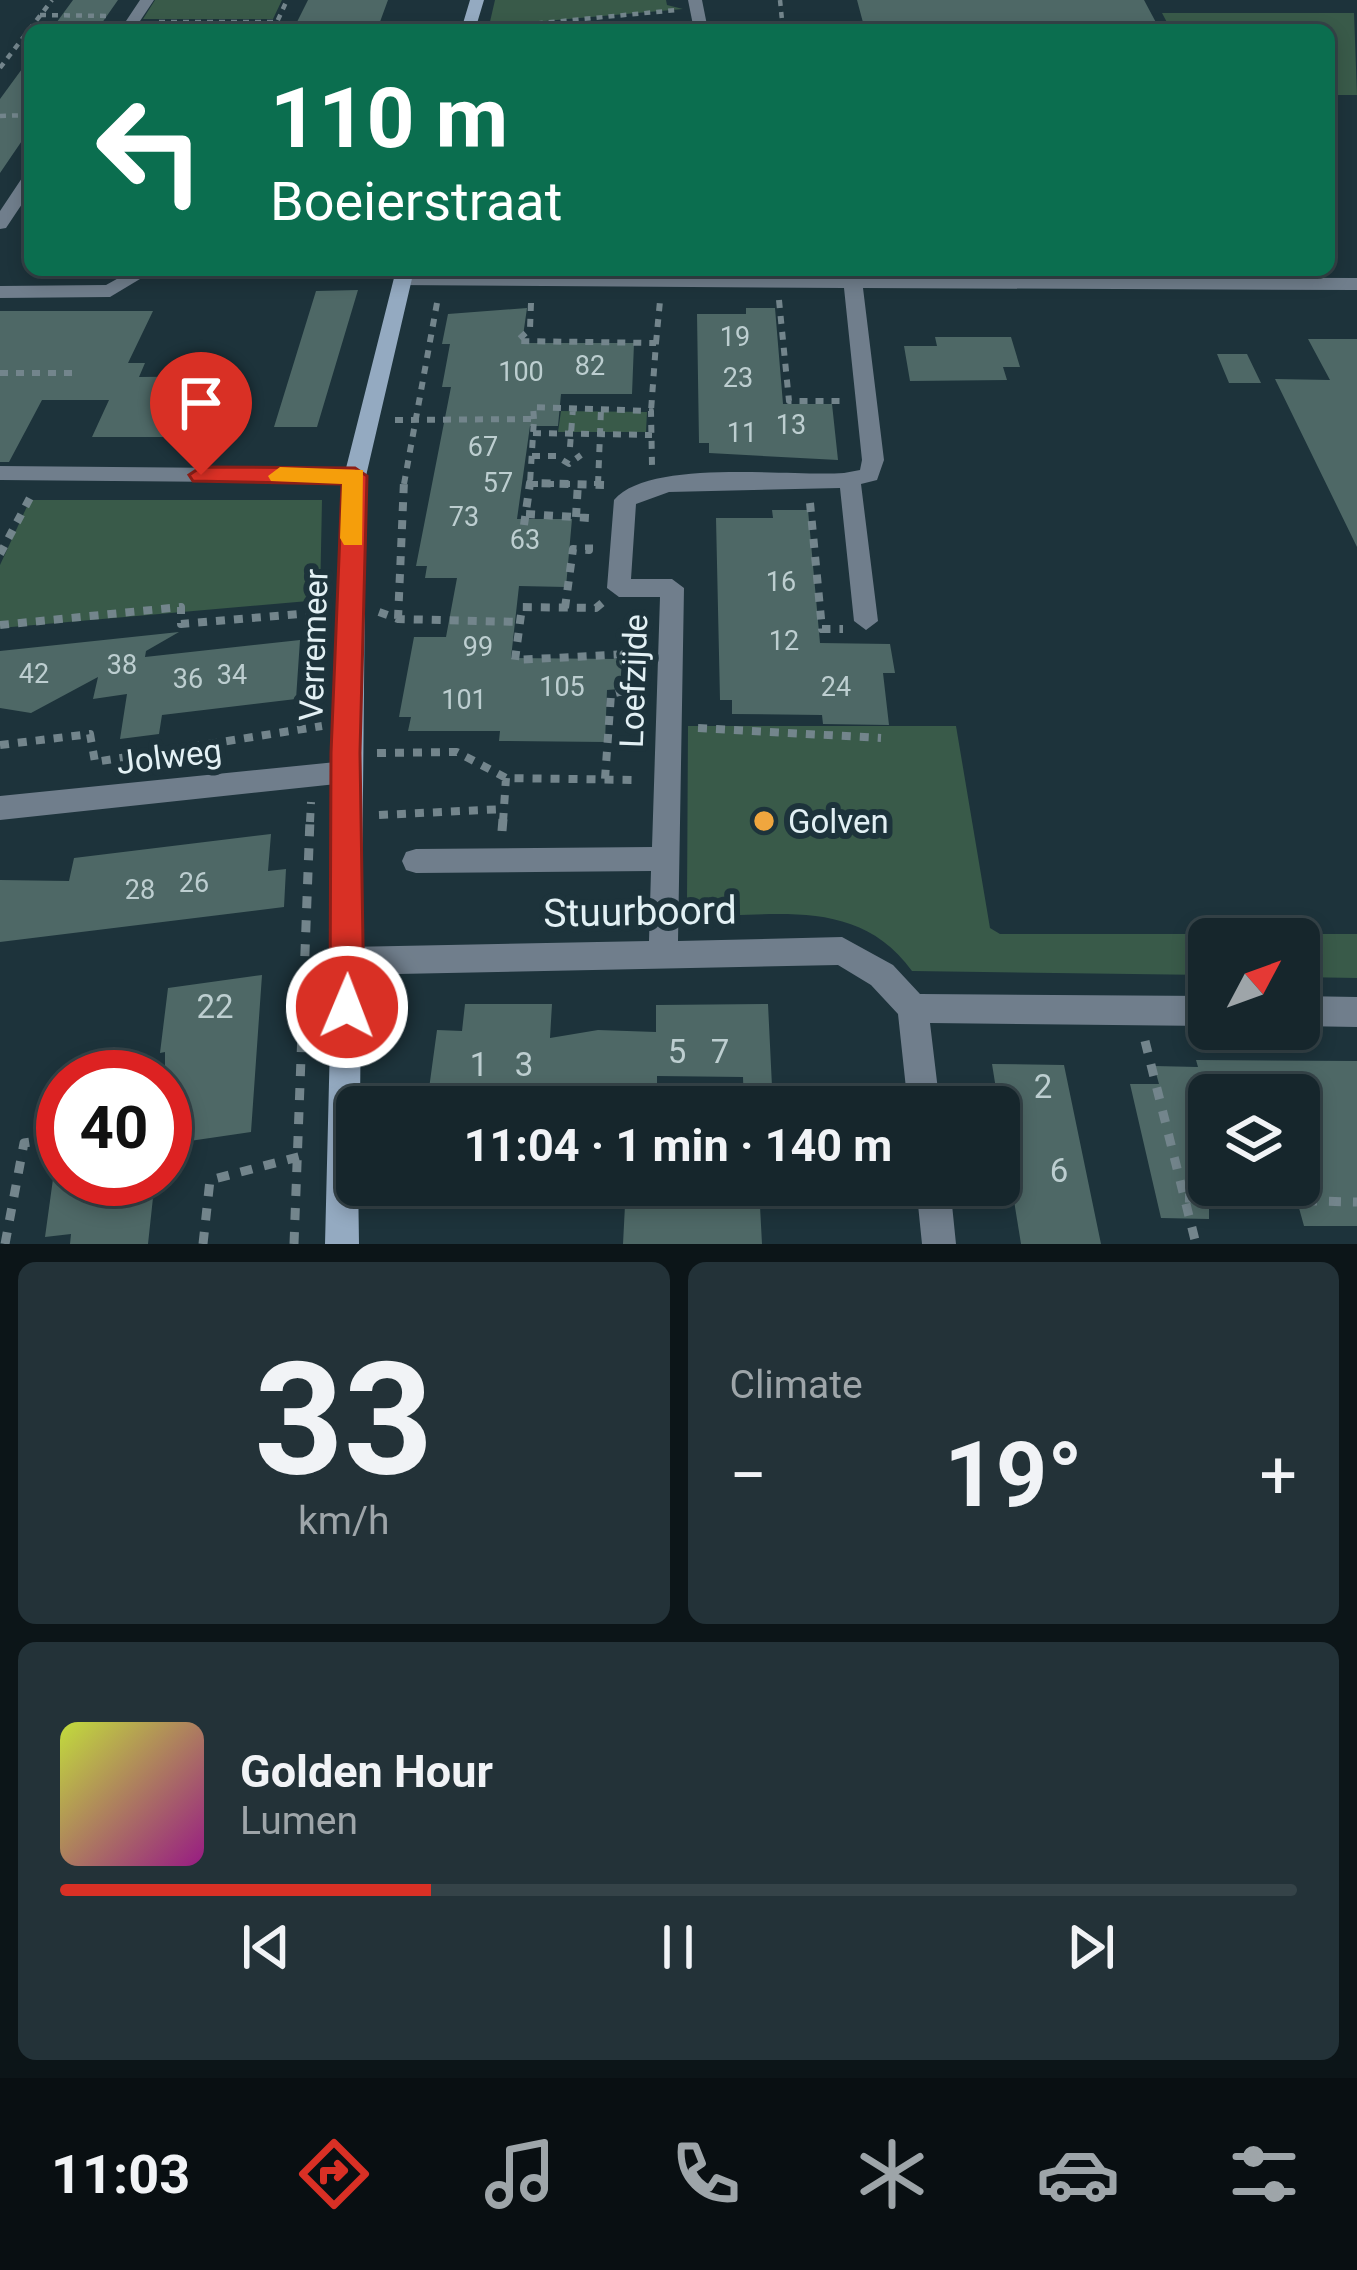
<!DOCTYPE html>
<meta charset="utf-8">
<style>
:root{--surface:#16262c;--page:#233238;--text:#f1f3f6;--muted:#9ea5a9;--line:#354348;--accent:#d93025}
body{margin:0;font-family:Roboto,sans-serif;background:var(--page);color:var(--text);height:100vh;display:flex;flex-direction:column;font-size:45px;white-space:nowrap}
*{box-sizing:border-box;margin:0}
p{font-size:39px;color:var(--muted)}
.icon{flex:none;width:66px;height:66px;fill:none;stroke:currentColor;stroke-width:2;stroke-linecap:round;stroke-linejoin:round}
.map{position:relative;height:1244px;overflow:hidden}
.side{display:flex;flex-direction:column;gap:18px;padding:18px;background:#0c1518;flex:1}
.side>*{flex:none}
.banner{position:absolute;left:24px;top:24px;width:1311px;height:252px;border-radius:18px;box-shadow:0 6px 18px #0003,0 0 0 3px var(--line);background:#0b6e4f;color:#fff;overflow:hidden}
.needle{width:78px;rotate:49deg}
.buttons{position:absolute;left:1188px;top:918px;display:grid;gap:24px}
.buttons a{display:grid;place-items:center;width:132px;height:132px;border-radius:18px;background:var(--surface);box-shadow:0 6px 18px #0003,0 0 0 3px var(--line);font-size:60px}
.speed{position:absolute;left:36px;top:1050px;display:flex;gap:24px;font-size:60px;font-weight:700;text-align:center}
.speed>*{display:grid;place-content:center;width:156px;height:156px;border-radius:50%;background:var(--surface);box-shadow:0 6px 18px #0003,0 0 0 3px var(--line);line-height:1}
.speed .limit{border:18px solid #d22;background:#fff;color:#111}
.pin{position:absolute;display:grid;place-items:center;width:102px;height:102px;color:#fff;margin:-123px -51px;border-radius:50% 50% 50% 0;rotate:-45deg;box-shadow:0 0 12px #0007}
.pin .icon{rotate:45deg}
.me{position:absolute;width:132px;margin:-66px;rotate:1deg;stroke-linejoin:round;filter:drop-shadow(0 0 9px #0008)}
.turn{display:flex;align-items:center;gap:42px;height:252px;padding:0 48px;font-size:54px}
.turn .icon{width:156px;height:156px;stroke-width:2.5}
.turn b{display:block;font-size:84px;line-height:102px}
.big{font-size:90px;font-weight:700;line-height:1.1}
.side .tile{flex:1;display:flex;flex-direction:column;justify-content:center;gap:18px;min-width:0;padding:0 42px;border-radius:18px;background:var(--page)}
.side .dial{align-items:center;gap:0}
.dial b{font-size:156px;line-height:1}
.song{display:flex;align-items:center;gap:36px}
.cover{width:144px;height:144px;border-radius:18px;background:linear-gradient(135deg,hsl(70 70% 55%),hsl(310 70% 35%))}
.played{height:12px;border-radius:6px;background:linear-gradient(90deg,var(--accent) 30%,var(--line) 30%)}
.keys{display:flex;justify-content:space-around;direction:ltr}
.heat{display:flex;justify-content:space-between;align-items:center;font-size:66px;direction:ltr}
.side .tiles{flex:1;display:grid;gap:18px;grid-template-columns:1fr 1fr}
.tile:last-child{grid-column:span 2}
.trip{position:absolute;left:336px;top:1086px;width:684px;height:120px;border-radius:18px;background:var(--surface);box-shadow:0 6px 18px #0003,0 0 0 3px var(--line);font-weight:700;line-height:120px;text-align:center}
.dock{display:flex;height:192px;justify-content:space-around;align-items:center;background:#090f12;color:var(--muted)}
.dock .icon{width:84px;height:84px}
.dock .current{color:var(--accent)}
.dock b{font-size:54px;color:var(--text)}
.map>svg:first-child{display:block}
.green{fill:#395a49}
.building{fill:#4e6866}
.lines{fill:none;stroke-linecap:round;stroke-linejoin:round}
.path-far3{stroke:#73858c;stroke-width:4.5;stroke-dasharray:6 6;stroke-linecap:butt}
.path-far2{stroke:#73858c;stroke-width:6;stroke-dasharray:8 8;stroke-linecap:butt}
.path-far1{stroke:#73858c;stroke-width:8;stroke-dasharray:9 9;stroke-linecap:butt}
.path{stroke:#73858c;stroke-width:9;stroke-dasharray:12 12;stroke-linecap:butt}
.lane{fill:#707e8c;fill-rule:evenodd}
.street{fill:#707e8c;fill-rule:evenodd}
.secondary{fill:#94aac1;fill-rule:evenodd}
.route{fill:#d93025;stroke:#8d1f18;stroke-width:3}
.slow{fill:#f59e0b}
.poi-dot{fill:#f0a63e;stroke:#1d333b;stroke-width:4.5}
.labels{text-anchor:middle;stroke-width:12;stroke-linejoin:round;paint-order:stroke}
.number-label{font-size:27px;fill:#bdced0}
.street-label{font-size:33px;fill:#e2f0f4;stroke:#1d333b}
.poi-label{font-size:33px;fill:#e2f0f4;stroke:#1d333b;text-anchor:start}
.near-number-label{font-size:33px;fill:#bdced0}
.near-street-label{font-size:39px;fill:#e2f0f4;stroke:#1d333b}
</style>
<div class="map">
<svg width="1357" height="1244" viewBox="0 0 1357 1244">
<rect width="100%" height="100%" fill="#1d333b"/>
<path class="green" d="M155 0H282L273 19H143Z
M495 0H666L667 5 683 9 489 26Z
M1162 13H1354L1357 95H1329V30H1171Z
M561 411 647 412 646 432H558Z
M30 500H322L320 600 0 628V565Z
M688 726H956L990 928 1000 934H1357V978L1299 977V939H1209V975L912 971C859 898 780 916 699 916L687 901Z"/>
<path class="building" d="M73 0H118L97 30H51Z
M308 0H388L377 30H293Z
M857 0H1144L1160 30H865Z
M30 58V129L0 173V99Z
M358 290 317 427H274L316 291Z
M527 308 522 343H634L632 394H561L558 426H530L517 519H572L566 587 519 586 511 658 622 659 620 689 607 690 605 742 499 741 500 731H408L411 717H399L414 637H446L457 578H425L427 566H416L451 387H442L450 344H442L448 314Z
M746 308H775L783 404H832L838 460 709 453V443H699L697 314H746Z
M0 311H153L128 363H145L139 377 234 376 212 437H92L109 400H42L9 462H0Z
M935 337H1011L1020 367H1003L1007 380 910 381 904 346H937Z
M1308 339H1357V547L1275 379 1330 380Z
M1217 354H1247L1261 383H1229Z
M772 510H808L820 643 890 644 895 673H883L889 725 823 724 822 715 732 714V700H720L716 518H773Z
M179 632 146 651 145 657 300 640 296 699 162 715 159 734 120 739 127 694 93 699 98 677 31 713 0 708V651Z
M271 834 268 871 286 869 284 907 0 942V880L69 881 74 858Z
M262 975 251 1132 176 1143 180 1101 165 1103V1052L160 1053 168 988Z
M465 1004H552L550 1038 598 1030 656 1032V1005L768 1004 773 1107H744L743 1077 657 1076V1097L501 1090 428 1096 437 1030 462 1031Z
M1196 1060 1357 1061V1226H1304L1299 1208V1095H1209V1219L1161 1218 1130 1084H1159L1154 1066 1198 1067Z
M992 1064 1064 1065 1101 1244H1021Z
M53 1179H155L148 1244H70L71 1234 45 1237Z
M626 1186 759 1187 762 1244H623Z"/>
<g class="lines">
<path class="path-far3" d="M780 0 783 30
M40 15 111 16
M159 22H277L287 0
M489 28 677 10
M0 68 52 0
M0 116 30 115"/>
<path class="path-far2" d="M779 300 789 401H841
M531 303 530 329 517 341 656 343 651 411
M656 343 660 301
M0 373H72
M178 373 233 378 209 451
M534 419 533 407 651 411 652 465
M395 420 534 419 530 483
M533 433 652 435
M570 447 573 408
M532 456H556L569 464 581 455
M404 484 437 303
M530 484H573
M598 484 601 409"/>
<path class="path-far1" d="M598 486V481
M810 503 822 629H843
M526 514 590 518
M576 517 578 483
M524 525 530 483 604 485
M0 554 31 496
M602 603 596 608 522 607 515 660 629 654 627 690 611 694 605 779
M565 608 573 549 589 550V543
M379 612 398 619 520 622
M398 619 404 481
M0 625 181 607V624L323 612
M698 728 881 738
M0 745 90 734 95 762 322 726
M377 753 457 752 506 778 638 780
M379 815 504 809
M310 822 311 802
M503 822 506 778"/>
<path class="path" d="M502 831 503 819
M1145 1041 1196 1244
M1185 1198 1357 1202
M5 1244 24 1143 63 1137
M203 1244 210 1180 302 1156
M294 1244 310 819"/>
<path class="lane" d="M881 270H895V285H885Z
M973 270H987L991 282 989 285H979Z"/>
<path class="street" d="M140 0H154L134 30H120Z
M688 0H702L708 30H694Z
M30 174V192L6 228 0 229V211L24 175Z
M133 270H155L110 297 0 298V286L106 285Z
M402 275 1357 278V290L863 288 884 460 877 480 861 484 878 621 866 630 854 621 840 488 669 492 636 504 631 579H672L684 588 678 941 842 937 893 965 920 994 1209 996V1026L930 1023 940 1107H908L898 1014 871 985 838 965 348 975 338 971 333 961 338 951 348 947 649 941 651 871 416 873 406 870 402 861 406 852 416 849 652 847 660 597H619L607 588 614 500C650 458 789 477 844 473L860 470 862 460 844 288 395 285V277Z
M0 466 355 469 366 476 355 483 0 480Z
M346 761 355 764 359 772 355 780 346 783 0 820V796Z
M1299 996 1357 997V1027L1299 1026Z
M916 1185H950L956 1244H922Z"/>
<path class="secondary" d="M470 0H484L475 30H461Z
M396 270H414L366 476 360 1107H357L359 1244H325L344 476Z"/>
</g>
<path class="route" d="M201 467 355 468 367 476 360 753 364 1007 359 1019 347 1024 335 1019 330 1007 331 753 342 484 193 481 189 475Z"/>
<path class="slow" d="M280 467 363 470 362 545H344L340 538 342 484 271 481 268 476Z"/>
<circle class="poi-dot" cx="764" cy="821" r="12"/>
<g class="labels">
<g class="number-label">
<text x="735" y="346">19</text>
<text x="590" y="375">82</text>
<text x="521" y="381">100</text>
<text x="738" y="387">23</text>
<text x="791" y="434">13</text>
<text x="742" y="442">11</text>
<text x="483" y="456">67</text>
<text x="498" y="492">57</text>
<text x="464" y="526">73</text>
<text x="525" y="549">63</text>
<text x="781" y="591">16</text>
<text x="784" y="650">12</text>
<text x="478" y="656">99</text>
<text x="122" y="674">38</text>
<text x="34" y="683">42</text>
<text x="232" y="684">34</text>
<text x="188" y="688">36</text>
<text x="562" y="696">105</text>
<text x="836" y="696">24</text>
<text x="464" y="709">101</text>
<text x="194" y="892">26</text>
<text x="140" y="899">28</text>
</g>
<g class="street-label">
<text transform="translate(313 645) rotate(-88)" y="12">Verremeer</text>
<text transform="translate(633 681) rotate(-88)" y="12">Loefzijde</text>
<text transform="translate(169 756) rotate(-7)" y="12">Jolweg</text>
</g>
<g class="poi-label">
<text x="788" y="833">Golven</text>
</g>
<g class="near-number-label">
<text x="215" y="1018">22</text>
<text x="677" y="1063">5</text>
<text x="720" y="1063">7</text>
<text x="479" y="1076">1</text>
<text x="524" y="1076">3</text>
<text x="1043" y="1098">2</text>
<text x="1059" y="1182">6</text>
</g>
<g class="near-street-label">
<text transform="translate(640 911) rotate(-1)" y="14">Stuurboord</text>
</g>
</g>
</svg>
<div class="buttons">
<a><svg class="needle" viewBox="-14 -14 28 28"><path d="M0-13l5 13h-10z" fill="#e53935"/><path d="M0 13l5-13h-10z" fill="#9ea5a9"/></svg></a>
<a><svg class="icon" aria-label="layers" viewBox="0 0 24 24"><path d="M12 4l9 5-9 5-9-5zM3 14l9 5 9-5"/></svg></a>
</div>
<div class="speed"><div class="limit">40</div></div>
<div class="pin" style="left:201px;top:475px;background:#d93025"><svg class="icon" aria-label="arrive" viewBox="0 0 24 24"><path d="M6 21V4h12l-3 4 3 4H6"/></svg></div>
<svg class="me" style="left:347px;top:1007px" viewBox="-20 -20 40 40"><circle r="17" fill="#d93025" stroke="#fff" stroke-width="3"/><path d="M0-11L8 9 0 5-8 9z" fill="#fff"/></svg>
<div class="trip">11:04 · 1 min · 140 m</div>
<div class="banner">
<div class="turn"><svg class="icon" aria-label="left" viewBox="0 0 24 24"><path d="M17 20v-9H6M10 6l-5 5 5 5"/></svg><div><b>110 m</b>Boeierstraat</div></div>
</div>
</div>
<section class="side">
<div class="tiles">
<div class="tile dial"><b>33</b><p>km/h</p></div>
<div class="tile"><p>Climate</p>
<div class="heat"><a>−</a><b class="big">19°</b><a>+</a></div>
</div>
<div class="tile">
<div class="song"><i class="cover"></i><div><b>Golden Hour</b><p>Lumen</p></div></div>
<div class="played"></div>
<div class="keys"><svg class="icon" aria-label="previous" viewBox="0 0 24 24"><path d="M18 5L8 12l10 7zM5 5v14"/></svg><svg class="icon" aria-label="pause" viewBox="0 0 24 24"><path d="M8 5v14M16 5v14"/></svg><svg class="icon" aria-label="next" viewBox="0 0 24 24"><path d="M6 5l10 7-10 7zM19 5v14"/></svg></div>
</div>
</div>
</section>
<nav class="dock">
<b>11:03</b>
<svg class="icon current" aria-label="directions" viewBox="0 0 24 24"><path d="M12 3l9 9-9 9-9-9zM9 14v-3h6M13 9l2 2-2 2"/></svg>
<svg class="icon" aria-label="music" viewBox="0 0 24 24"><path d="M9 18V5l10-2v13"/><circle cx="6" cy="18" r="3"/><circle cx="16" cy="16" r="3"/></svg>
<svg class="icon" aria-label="phone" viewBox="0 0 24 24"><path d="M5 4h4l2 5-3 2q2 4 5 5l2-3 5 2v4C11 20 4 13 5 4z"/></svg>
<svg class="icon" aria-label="climate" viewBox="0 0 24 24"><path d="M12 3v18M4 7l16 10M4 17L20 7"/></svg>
<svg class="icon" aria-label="car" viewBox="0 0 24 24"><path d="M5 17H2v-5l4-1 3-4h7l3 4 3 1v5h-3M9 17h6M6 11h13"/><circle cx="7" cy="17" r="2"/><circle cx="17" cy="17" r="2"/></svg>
<svg class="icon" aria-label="filters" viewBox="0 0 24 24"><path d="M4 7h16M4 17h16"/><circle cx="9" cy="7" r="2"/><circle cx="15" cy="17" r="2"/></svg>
</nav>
